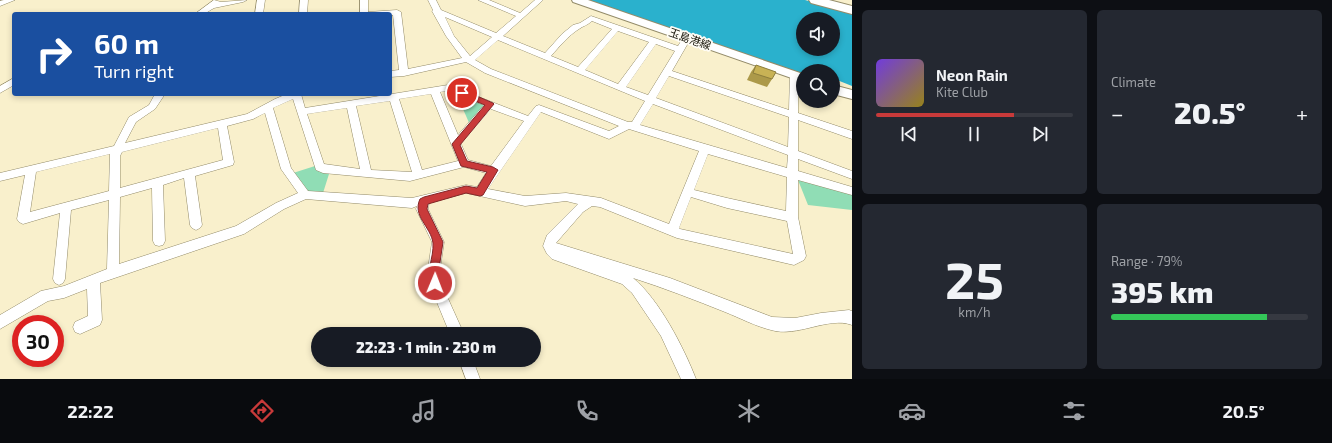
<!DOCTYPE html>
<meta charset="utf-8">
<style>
:root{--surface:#171b24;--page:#242831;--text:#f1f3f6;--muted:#9ea1a6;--line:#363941;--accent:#c93a3a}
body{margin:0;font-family:"Exo 2","Noto Sans JP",sans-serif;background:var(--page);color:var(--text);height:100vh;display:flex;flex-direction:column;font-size:15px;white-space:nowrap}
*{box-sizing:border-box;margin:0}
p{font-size:13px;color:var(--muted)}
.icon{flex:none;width:22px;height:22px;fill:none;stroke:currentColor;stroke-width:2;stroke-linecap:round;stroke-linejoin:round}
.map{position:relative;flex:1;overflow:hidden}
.details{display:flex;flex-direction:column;gap:10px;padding:10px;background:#0d0f14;width:480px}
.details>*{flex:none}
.hud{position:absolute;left:12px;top:12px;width:380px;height:84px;border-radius:4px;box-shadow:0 2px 6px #0003;background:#1a4fa0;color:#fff;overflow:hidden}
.buttons{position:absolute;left:796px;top:12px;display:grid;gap:8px}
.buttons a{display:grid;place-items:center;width:44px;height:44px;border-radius:50%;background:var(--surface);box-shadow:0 2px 6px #0003;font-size:20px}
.speed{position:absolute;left:12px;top:315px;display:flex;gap:8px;font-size:20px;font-weight:700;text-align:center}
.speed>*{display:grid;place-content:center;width:52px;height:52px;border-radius:50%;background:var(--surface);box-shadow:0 2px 6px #0003;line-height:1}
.speed .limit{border:6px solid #d22;background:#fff;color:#111}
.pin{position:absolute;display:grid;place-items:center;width:34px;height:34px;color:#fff;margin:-17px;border:2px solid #fff;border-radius:50%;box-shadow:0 1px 4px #0007}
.me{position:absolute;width:44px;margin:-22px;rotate:1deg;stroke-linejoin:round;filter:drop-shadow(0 0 3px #0008)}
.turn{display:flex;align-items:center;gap:14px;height:84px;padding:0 16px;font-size:18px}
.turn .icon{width:52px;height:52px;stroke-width:2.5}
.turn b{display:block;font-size:28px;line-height:34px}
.big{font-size:30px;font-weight:800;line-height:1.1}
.details .card{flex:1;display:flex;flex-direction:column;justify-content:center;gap:6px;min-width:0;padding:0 14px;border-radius:6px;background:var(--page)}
.details .dial{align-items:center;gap:0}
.dial b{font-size:52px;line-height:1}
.song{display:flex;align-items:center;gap:12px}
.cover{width:48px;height:48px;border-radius:6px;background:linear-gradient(135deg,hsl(260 70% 55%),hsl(50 70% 35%))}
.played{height:4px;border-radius:2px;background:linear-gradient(90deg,var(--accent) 70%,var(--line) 70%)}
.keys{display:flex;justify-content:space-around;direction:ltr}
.heat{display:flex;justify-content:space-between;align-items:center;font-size:22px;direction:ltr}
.charge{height:6px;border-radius:3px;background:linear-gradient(90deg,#34c759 79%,var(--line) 0)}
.details .tiles{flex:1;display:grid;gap:10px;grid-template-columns:repeat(2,1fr)}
.trip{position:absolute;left:311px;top:327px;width:230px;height:40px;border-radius:20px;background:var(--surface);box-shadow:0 2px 6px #0003;font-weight:800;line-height:40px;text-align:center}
.menu{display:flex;height:64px;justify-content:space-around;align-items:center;background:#090b0e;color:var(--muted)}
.menu .icon{width:28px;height:28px}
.menu .current{color:var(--accent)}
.menu b{font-size:18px;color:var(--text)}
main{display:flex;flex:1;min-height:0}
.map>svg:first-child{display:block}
.green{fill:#90ddb5}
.water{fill:#2ab1cd;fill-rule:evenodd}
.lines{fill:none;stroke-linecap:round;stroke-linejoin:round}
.street-casing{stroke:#938b69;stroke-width:1}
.secondary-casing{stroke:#938b69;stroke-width:2}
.primary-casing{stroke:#938b69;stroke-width:2}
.street{fill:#fff;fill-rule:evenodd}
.secondary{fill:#fff;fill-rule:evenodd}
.primary{fill:#fff;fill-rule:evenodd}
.wall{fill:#ac9949}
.building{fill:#c8b255;stroke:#8c7d3c}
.route{fill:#c93a3a;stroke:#832626}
.labels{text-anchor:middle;stroke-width:3.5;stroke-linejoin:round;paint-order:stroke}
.far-street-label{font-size:11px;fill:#151206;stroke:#fffdf6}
</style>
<main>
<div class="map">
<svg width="852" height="379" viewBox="0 0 852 379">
<rect width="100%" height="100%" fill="#f9f0cc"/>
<path class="green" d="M456 93 484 104 485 107 470 125Z
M315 166 325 173 329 174 323 193 306 192 293 173Z
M798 180 852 193V210L808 205Z"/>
<path class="water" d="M585 0H805L852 13V86L837 80 833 86V71H803V75ZM803 19H833V49H803Z"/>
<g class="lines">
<defs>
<path id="street" d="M4 0H15L0 6V1Z
M214 0 221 2 247 0 243 2 214 8 204 14H195Z
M257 0H265L263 14H255Z
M300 0H308L307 14H299Z
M360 0H368V12L397 10 401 12 408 69 462 58 446 36 432 11 433 10 428 0H436L441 10 496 33 516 16 478 0H489L520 13 535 0H543L503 36 545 53 562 34 573 25 580 23 591 16 678 46 684 36H690L691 38 672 71 789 110 790 75 794 72 797 73 798 75V113L852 131V139L798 120V151L852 171V179L798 159V171L852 187V195L798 180V217L806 256 804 260 794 265 677 238 600 207 592 206 583 212 556 243 670 278 772 317 795 318 821 313 849 310 852 311V325C828 316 797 338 771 330 755 326 740 318 725 312 695 300 664 288 633 278 659 299 684 348 696 379H681L661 336 632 293 622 284 552 259 547 254 543 246 547 235 578 204 566 201 525 206 466 193 429 203 428 209 444 242 440 269 441 283 464 334H450L429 283 428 269 432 242 416 209 417 206 412 208 306 199 284 209 244 234 100 283 102 320 100 325 80 334 75 332 73 327 75 322 88 316 87 289 64 298 48 301 0 329V315L41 291 64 286 107 269 109 200 71 210 65 279 63 283 59 285 55 283 53 279 60 213 23 224 19 222 17 219 25 175 0 181V173L114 146 129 117 149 105 155 94H165L155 109 136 122 125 143 247 114 275 99 287 94H301L305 108 448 85 528 116 536 106 539 105 609 131 619 126 485 73 466 62 404 76 390 77V71L399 70 393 15 360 14ZM445 17 492 37 470 56 454 36ZM592 21 612 29 578 67 551 56C559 47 569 35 579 29 583 26 588 25 592 21ZM618 31 649 42 618 84 585 70ZM498 40 645 101 632 122H628L491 69 475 60ZM656 44 675 51 648 95 626 87ZM669 76 789 117 788 147 656 98ZM447 91 484 105 458 135 440 92ZM431 94 458 161 422 170 399 99ZM293 99 315 167 316 170 323 173 410 181 464 167 486 173 477 187 466 185 412 198 308 191 291 168 273 108ZM390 101 412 172 371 170 356 106ZM653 104 788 155 787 168 640 125ZM347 108 360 169 324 164 307 114ZM491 109 524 121 491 166 468 160 461 144ZM541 112 609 139 629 129 699 151 669 224 601 198 566 193 525 196 488 189ZM265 113 281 169 298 193 276 203 236 226 119 264 120 197 152 188 153 241 155 245 159 246 163 245 165 241 163 185 184 178 190 225 192 228 196 230 200 228 202 225 195 176 233 165 234 162 227 126 253 119ZM218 128 223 160 120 188V156L122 152ZM110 154 109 191 30 212 36 172ZM708 154 787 177 786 211 727 198 694 190ZM691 197 727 208 787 221 793 254 680 229 679 228Z
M14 78V85L0 93V86Z
M459 360H473L480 379H466Z"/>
<path id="secondary" d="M572 0H588L803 74V82L573 2Z
M833 85 852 90V99L833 94Z"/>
<path id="primary" d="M809 0H829L852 6V14L811 3Z"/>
</defs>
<use href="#street" class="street-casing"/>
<use href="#secondary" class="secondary-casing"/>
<use href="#primary" class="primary-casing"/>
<use href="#street" class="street"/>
<use href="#secondary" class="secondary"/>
<use href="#primary" class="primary"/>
</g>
<path class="wall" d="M756 65 772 79 767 87 747 80 751 72Z"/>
<path class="building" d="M756 65 776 72 772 79 753 73Z"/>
<path class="route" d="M460 91H465L493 103 494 104 460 145 467 161 493 167 498 170 483 195 480 196 466 193 428 204 427 209 443 242 439 269 441 283 439 287 435 288 432 287C425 272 434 258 433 243 431 227 412 216 420 199L424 197 466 186 477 188 487 172 461 166 452 144 485 105 460 95Z"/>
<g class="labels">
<g class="far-street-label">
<text transform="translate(690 39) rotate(19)" y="4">玉島港線</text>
</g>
</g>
</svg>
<div class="buttons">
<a><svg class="icon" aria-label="sound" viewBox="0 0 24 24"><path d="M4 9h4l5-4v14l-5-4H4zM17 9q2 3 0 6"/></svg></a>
<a><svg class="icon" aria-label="search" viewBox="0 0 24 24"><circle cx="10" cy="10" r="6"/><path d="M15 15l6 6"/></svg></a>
</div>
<div class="speed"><div class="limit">30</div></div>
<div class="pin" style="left:462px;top:93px;background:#d93025"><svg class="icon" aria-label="arrive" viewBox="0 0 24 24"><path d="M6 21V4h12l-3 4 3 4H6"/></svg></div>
<svg class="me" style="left:435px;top:283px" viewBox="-20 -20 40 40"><circle r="17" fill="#c93a3a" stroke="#fff" stroke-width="3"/><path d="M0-11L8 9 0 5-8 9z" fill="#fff"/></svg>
<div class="trip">22:23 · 1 min · 230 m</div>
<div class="hud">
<div class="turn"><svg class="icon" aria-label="right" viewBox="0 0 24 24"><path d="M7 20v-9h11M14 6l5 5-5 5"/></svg><div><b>60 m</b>Turn right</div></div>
</div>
</div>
<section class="details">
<div class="tiles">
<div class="card">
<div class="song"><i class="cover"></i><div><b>Neon Rain</b><p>Kite Club</p></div></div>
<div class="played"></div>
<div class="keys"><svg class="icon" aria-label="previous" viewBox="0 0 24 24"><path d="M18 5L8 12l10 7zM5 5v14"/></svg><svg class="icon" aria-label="pause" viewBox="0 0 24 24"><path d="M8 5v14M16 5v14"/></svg><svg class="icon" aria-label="next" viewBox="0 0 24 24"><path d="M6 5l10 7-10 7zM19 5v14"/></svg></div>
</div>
<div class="card"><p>Climate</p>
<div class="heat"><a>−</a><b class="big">20.5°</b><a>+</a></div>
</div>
<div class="card dial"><b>25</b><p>km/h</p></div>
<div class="card"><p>Range · 79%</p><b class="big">395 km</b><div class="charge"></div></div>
</div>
</section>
</main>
<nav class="menu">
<b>22:22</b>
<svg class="icon current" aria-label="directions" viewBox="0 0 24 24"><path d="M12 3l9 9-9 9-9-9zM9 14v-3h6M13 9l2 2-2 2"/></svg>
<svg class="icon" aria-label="music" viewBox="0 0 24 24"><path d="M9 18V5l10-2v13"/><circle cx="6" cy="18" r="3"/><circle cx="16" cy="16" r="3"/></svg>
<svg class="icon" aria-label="phone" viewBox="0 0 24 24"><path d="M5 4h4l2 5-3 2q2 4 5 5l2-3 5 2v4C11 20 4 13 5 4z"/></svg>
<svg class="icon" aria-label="climate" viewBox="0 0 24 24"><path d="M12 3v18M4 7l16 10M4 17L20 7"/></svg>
<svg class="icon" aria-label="car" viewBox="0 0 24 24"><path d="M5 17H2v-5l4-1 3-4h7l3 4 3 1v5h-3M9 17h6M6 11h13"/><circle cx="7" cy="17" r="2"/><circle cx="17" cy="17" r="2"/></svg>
<svg class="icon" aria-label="filters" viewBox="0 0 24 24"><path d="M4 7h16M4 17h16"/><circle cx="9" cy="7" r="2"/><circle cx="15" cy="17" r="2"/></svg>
<b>20.5°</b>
</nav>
